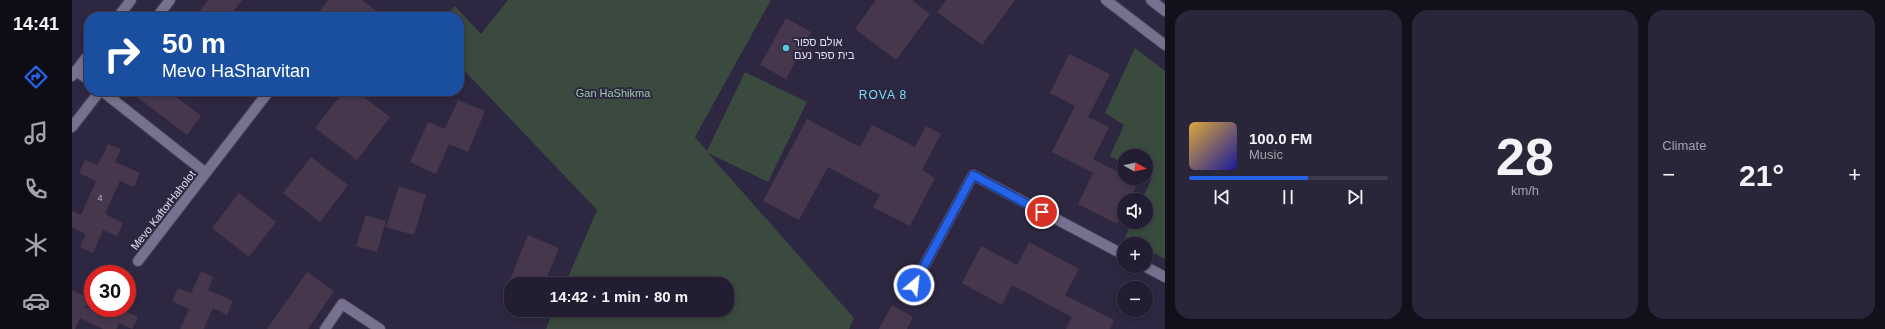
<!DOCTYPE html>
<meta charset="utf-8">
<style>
:root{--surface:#221d31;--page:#2a2639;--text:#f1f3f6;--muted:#a2a2ab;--line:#3f3b4d;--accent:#2563eb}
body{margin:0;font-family:Arial,Heebo,sans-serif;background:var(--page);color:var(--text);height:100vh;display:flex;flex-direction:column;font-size:15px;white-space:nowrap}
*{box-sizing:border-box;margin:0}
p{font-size:13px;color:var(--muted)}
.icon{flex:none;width:22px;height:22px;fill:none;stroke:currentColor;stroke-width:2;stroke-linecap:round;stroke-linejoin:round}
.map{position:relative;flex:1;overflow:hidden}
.side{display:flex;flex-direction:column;gap:10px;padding:10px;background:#13101b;width:720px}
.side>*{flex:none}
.top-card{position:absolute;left:12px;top:12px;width:380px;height:84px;border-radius:16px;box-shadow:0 2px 6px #0003,0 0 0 1px var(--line);background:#1a4fa0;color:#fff;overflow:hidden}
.needle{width:26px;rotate:98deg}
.buttons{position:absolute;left:1045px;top:149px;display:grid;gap:8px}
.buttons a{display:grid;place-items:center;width:36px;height:36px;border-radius:50%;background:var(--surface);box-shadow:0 2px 6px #0003,0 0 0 1px var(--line);font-size:20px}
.speed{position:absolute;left:12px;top:265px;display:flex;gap:8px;font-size:20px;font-weight:700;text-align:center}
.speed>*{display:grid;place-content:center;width:52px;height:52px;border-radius:50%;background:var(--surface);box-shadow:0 2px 6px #0003,0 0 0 1px var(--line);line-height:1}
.speed .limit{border:6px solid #d22;background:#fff;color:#111}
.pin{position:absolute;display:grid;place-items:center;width:34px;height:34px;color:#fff;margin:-17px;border:2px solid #fff;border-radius:50%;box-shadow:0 1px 4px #0007}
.me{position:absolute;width:44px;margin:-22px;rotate:28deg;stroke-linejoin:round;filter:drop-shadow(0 0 3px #0008)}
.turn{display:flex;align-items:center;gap:14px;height:84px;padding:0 12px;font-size:18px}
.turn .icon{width:52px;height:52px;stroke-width:2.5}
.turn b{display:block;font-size:28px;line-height:34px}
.big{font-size:30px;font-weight:700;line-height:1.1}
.side .widget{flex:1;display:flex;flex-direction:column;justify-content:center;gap:6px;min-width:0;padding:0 14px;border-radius:16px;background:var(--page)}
.side .dial{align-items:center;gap:0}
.dial b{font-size:52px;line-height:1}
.song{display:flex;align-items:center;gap:12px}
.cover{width:48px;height:48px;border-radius:6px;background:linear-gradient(135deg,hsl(40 70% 55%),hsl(240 70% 35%))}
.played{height:4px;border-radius:2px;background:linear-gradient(90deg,var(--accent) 60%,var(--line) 60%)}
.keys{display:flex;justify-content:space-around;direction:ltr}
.heat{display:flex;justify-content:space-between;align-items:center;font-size:22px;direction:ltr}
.side .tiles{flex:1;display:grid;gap:10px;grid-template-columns:repeat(3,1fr)}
.trip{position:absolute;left:432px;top:277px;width:230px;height:40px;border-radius:16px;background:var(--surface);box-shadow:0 2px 6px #0003,0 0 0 1px var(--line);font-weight:700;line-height:40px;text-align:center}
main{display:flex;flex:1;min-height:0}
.menu{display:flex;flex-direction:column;width:72px;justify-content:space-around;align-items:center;background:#0e0c14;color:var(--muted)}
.menu .icon{width:28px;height:28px}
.menu .on{color:var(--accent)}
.menu b{font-size:18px;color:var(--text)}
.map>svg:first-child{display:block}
.green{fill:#3a4a3e}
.building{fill:#47374d}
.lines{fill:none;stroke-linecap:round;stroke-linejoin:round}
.minor-casing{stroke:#474157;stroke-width:12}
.tertiary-casing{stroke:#474157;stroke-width:12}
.minor{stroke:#77718f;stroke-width:10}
.tertiary{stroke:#77718f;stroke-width:10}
.route-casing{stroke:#184099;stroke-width:10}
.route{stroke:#2563eb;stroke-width:7}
.poi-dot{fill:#56c9e1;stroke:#2e2741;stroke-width:1.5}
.labels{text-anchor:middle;stroke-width:4;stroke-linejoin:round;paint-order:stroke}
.number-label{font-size:9px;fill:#bcb6c8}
.poi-label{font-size:11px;fill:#e3e0f1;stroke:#2e2741;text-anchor:start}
.park-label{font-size:11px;fill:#9ccca8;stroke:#2e2741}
.street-label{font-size:11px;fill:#e3e0f1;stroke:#2e2741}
.neighbourhood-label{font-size:12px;letter-spacing:1px;fill:#79def5;stroke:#2e2741}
</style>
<main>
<nav class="menu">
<b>14:41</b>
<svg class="icon on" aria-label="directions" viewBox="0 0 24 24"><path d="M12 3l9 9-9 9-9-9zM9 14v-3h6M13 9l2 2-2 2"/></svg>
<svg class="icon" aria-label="music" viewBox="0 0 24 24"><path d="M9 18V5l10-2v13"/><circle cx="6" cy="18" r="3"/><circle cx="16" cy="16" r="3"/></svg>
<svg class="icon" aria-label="phone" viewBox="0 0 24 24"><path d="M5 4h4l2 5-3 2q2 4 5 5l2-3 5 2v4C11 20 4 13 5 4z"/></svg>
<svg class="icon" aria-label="climate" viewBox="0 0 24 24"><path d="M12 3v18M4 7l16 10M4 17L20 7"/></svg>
<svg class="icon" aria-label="car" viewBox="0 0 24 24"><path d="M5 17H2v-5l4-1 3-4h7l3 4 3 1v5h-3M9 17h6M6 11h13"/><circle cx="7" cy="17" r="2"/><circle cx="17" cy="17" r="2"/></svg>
</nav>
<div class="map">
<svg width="1093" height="329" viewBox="0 0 1093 329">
<rect width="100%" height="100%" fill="#2e2741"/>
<path class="green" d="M436 0H699L623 137 635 151 673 72 735 102 696 182 636 153 782 318 777 329H474L482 310H655V284H493L525 210 387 65V17H373L383 6 409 34Z
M1063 48 1093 71V259L1074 249V244H1066L1053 237 1060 222H1074V200H1070L1080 178 1074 175V156H1052V164L1038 156 1052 125 1033 113Z"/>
<path class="building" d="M136 0H170L157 17H123Z
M256 0H290L312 17H243Z
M804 0H840L858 14 824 60 783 29Z
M874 0H943L910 45 865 12Z
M714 18 739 32 714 79 688 65Z
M997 54 1038 74 1016 117 1037 127 1021 159 1052 175V178H1058L1066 182 1057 200H1052V210L1045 224 1006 204 1021 173 980 152 1003 106 978 93Z
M57 91H97L129 116 115 135Z
M272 91H284L318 117 285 160 243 128Z
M386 100 413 111 396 152 377 144 364 174 338 162 356 122 373 129Z
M735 119 788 147 800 125 843 147 854 126 869 134 850 170 863 178 838 226 801 207 808 195 756 167 727 220 691 201Z
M36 144 49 149 43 162 68 173 62 187 48 181 33 214 51 223 45 236 31 230 21 253 8 247 14 234 0 227V211L9 215 24 181 7 173 13 160 26 165Z
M239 157 276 185 248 222 211 193Z
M327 186 354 195 342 235 314 227Z
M167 193 204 222 177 257 140 228Z
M294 215 314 221 305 252 284 246Z
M456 235 487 248 472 284H436Z
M957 242 1007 269 993 295 1042 320 1038 329H994L1000 317 940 285 930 305 890 283 909 246 945 265Z
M129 271 141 277 136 290 161 301 155 315 141 308 132 329H108L117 309 100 301 106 288 119 293Z
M235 272 262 291 236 329H195Z
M0 290 17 298 13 308H48L66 317 60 329 47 323 44 329H31L8 318 3 329H0Z
M820 305 841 317 835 329H807Z"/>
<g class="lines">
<defs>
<path id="minor" d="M4 71 17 80
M30 91 134 173
M66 261 197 91
M1072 266 1093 277
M842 285 901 175 1052 255
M253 329 270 304 308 329"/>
<path id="tertiary" d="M1034 0 1093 45
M1079 0 1093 11
M46 17 59 0
M85 17 98 0
M0 76 17 54
M0 127 28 91"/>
</defs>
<use href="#minor" class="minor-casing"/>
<use href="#tertiary" class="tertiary-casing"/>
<use href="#minor" class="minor"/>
<use href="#tertiary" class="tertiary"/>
</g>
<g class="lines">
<defs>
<path id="route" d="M842 285 901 175 970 212"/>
</defs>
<use href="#route" class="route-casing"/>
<use href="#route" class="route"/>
</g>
<circle class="poi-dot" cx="714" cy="48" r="4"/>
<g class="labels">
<g class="number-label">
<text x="28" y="201">4</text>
</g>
<g class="poi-label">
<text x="722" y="46">אולם ספור<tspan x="722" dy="13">בית ספר נעם</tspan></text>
</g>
<g class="park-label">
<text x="541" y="97">Gan HaShikma</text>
</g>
<g class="street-label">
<text transform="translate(91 210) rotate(-52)" y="4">Mevo KaftorHaholot</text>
</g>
<g class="neighbourhood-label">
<text x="811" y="99">ROVA 8</text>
</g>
</g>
</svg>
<div class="buttons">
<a><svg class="needle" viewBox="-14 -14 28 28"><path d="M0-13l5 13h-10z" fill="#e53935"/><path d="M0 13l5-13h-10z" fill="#a2a2ab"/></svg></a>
<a><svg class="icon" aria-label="sound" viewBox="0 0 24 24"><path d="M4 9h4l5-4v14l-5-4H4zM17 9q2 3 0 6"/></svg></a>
<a>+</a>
<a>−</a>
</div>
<div class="speed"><div class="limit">30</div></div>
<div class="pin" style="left:970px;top:212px;background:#d93025"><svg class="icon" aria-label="arrive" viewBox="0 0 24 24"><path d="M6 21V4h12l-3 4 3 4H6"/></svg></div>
<svg class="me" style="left:842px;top:285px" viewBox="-20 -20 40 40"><circle r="17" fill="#2563eb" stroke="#fff" stroke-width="3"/><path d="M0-11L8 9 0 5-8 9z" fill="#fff"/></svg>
<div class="trip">14:42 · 1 min · 80 m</div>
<div class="top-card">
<div class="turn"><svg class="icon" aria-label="right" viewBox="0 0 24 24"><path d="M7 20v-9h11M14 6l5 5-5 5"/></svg><div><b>50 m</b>Mevo HaSharvitan</div></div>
</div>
</div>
<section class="side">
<div class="tiles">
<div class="widget">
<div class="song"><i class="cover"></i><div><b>100.0 FM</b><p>Music</p></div></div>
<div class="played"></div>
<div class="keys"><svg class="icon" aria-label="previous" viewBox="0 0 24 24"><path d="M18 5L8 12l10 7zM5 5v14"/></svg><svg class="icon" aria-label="pause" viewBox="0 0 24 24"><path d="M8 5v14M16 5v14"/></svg><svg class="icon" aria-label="next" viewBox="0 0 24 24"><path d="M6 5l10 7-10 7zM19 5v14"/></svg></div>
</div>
<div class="widget dial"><b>28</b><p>km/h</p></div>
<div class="widget"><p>Climate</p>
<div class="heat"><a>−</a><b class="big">21°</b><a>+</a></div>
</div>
</div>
</section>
</main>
